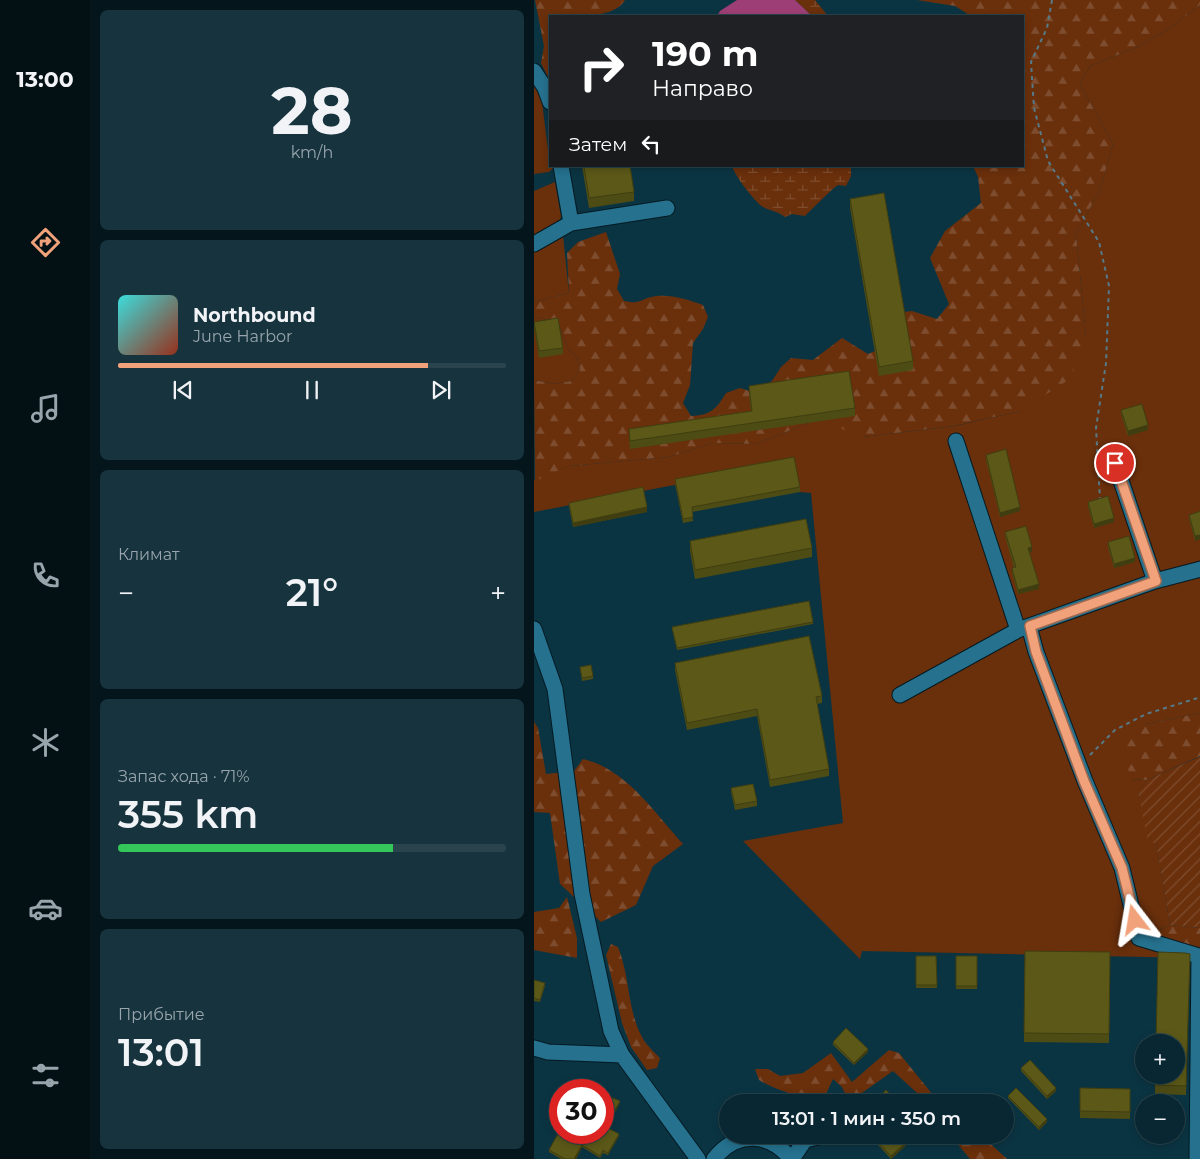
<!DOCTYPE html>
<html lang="ru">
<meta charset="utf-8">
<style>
:root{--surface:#082732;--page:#16333e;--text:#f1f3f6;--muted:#98a5ac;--line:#29444d;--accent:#f1a27b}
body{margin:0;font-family:Montserrat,sans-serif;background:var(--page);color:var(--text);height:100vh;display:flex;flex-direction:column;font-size:19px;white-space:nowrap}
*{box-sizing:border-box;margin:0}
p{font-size:16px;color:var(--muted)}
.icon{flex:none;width:28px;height:28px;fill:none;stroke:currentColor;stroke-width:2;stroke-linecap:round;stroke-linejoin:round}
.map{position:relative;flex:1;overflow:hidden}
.details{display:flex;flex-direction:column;gap:10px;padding:10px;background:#04151c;width:444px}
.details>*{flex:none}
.top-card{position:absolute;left:15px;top:15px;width:475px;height:152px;border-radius:0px;box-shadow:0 2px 8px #0003,0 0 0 1px var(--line);background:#202124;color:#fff;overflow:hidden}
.buttons{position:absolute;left:601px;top:1034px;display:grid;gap:10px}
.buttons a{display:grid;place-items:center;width:50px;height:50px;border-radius:50%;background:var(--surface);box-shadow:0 2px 8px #0003,0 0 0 1px var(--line);font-size:25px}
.speed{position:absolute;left:15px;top:1079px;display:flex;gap:10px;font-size:25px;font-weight:700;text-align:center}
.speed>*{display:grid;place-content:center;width:65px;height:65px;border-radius:50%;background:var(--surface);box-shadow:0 2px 8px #0003,0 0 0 1px var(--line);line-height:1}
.speed .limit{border:8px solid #d22;background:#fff;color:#111}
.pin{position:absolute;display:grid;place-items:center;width:42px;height:42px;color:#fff;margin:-21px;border:2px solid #fff;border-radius:50%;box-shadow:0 1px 5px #0007}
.me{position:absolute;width:55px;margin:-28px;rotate:346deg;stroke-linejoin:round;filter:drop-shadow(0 0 4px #0008)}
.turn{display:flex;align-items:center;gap:18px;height:105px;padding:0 20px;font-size:22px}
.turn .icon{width:65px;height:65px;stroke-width:2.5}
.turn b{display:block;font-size:35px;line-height:42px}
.then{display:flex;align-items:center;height:48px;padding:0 20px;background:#0003;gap:10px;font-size:19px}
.big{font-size:38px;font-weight:600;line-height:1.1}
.details .card{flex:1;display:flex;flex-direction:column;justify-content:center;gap:8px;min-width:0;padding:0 18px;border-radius:8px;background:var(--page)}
.details .dial{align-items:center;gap:0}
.dial b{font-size:65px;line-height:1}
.song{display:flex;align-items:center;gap:15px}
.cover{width:60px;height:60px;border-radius:8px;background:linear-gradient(135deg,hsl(180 70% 55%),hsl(10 70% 35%))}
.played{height:5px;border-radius:2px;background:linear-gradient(90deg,var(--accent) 80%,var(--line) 80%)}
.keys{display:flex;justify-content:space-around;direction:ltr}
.heat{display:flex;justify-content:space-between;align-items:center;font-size:28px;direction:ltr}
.charge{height:8px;border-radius:4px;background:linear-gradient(90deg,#34c759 71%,var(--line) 0)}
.trip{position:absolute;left:185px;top:1094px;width:295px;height:50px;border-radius:25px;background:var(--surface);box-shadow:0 2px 8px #0003,0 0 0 1px var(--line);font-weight:600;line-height:50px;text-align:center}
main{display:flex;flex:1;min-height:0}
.menu{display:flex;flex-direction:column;width:90px;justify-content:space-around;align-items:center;background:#031014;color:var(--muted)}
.menu .icon{width:35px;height:35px}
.menu .current{color:var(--accent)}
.menu b{font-size:22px;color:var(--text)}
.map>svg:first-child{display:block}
.grass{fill:#6a2f0b}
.forest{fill:url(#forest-firs)}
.wetland{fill:url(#wetland-marsh)}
.garden{fill:url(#garden-furrows)}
.water{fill:#9d3f76}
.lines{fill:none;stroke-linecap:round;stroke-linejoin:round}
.minor-casing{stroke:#031a23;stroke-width:17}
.path{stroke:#567a88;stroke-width:2;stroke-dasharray:4 4;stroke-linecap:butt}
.minor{stroke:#25718e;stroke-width:15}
.wall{fill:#4e4c15}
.shaded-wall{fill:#403e11}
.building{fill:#5b5818;stroke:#403e11}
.route-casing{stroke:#9d6950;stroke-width:12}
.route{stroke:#f1a27b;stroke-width:9}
</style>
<main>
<nav class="menu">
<b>13:00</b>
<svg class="icon current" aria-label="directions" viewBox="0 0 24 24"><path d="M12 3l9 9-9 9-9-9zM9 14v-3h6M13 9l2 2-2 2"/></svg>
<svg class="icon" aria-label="music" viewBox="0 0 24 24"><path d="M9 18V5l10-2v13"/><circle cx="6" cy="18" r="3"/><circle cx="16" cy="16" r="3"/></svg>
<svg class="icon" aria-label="phone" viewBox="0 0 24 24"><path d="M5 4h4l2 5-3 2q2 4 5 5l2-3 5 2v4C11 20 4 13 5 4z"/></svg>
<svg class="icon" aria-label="climate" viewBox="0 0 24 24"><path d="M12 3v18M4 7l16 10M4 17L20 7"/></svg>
<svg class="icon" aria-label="car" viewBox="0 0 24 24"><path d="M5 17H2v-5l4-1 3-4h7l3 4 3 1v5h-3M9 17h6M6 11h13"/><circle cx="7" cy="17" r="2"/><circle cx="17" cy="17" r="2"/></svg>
<svg class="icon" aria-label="filters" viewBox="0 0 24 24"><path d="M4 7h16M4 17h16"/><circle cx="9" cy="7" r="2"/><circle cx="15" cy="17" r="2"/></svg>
</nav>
<section class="details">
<div class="card dial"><b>28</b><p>km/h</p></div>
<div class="card">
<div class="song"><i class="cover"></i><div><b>Northbound</b><p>June Harbor</p></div></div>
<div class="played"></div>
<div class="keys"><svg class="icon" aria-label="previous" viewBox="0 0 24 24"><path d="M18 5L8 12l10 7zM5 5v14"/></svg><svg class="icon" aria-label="pause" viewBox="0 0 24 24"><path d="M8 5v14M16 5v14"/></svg><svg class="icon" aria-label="next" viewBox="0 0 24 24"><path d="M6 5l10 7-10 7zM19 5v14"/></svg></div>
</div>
<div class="card"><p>Климат</p>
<div class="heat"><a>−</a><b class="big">21°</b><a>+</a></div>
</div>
<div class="card"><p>Запас хода · 71%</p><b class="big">355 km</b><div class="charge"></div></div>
<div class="card"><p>Прибытие</p><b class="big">13:01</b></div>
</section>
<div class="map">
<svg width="667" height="1159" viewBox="0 0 667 1159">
<defs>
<pattern id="forest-firs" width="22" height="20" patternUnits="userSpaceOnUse" patternTransform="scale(1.25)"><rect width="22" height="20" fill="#6a2f0b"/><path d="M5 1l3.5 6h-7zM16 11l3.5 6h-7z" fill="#7e4d2f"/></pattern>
<pattern id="wetland-marsh" width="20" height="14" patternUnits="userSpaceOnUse" patternTransform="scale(1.25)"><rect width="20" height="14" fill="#6a2f0b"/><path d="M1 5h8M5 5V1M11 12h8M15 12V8" fill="none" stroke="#7e4d2f"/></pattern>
<pattern id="garden-furrows" width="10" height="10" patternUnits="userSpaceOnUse" patternTransform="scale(1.25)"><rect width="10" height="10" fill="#6a2f0b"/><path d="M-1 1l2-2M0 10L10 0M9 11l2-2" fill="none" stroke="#7e4d2f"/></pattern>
</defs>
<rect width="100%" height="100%" fill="#0b3442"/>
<path class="grass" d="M666 5V713L612 724 597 779 613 780 604 793 622 842 636 925 621 932 626 942 666 949V952L659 958 328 951 326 959 209 841 309 823 277 493 266 492 260 462 0 512V480L35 466 135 457 179 443 222 444 295 415 328 437 421 426 486 411 552 336 542 234 566 190 579 144 546 84 556 66 603 47 636 28Z
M0 85 8 102 16 166 19 168 15 172 0 174Z
M21 182 27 216 25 223 0 238V191Z
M29 236 35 293 0 302V250Z
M0 317 24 322 35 350 43 357 46 370 37 381 21 384 0 380Z"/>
<path class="forest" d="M1 0H91C80 20 36 16 16 16V81L7 63 10 46Z
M383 0H666V5L636 28 603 47 556 66 546 84 579 144 566 190 542 234 552 336 536 379 486 411 420 426 328 437 308 429 295 415 222 444 179 443 135 457 35 466 1 481 0 380 21 384 37 381 46 370 43 357 35 350 24 322 0 317V302L35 293 33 253 44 242 72 232 86 274 83 289 90 301C106 304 103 301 117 297 133 293 153 299 169 305L174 317 169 329 159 343 156 385 149 403 157 416C176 415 182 410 192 393L206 388 219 392 238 381 247 367 257 358 279 360 308 338 334 354 341 351 363 313 378 311 403 319 415 304 396 258 411 231 447 203 444 177 439 166H489V16H437L421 6Z
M666 713V756L613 780 597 779 588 748 612 724Z
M0 722 4 728 12 774 40 771 49 759C92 769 120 812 149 844L119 866 102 905 67 922 26 884 16 813 0 812Z
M33 897 43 938V958L0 950V912L25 908Z
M636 925 666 928V949L625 942 621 932Z
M77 944 84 947C96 976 93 1009 108 1037 112 1045 120 1052 126 1058L123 1068 113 1070 97 1047 88 1023 72 955Z
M355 1050 365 1053 399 1095 400 1102H393L359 1071 315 1102 308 1087 299 1079 291 1096C267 1098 246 1092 225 1080L221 1069H234L246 1076 269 1073 297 1053 318 1082Z
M421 1135H447L473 1159H436L422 1142Z"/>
<path class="wetland" d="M261 0H281L294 16H278Z
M198 166H317V176L312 186C310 186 306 185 304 185 301 186 276 211 271 216L258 214 251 217C244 211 236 211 229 207 220 201 201 176 198 166Z"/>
<path class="garden" d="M667 756V928H666L636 925 622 843H614L604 792 613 780Z"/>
<path class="water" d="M203 0H261L278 16H183L186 11Z"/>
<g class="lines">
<defs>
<path id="minor" d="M0 71 11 88 16 102
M37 223 133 208
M0 244 37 223 27 166
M422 441 484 630
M581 463 621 581
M495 626 502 652 551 781 588 868 605 938 665 956 663 1159
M0 629 21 689 48 894 77 1031 88 1055 164 1159
M366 695 484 630 621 581 667 569
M0 1048 14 1052 88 1055
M180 1159C202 1131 235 1132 257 1159
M258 1159 271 1140 293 1135"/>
</defs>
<use href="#minor" class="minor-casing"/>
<path class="path" d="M518 0 513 28 497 62 500 108 514 161 565 242 575 286 572 363 562 428 566 500
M556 755 581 730 612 714 667 697"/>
<use href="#minor" class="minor"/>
</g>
<path class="wall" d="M48 166H96L100 192V201L55 208Z
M316 199 379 361V370L345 376 316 208Z
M0 322 29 348V354L5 358 0 329Z
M215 386 321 408V416L96 449 95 438V429L217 411 215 395Z
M587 410 614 430 594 436 587 414Z
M452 455 486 511 466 517 452 460Z
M141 479 266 487V492L158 512 159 521 149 523 141 484Z
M554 502 580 522 560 528 554 507Z
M35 503 113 512 39 527 35 507Z
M667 511V539L661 541 655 519V515Z
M471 532 498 552 495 553 505 589 484 594 478 573V568H480L471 536Z
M156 541 278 548V557L161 579 156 551Z
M574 542 601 562 580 568 574 547Z
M279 622V624L143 650 138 629V627Z
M141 663 288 696V703L283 704 295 769V776L236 787 223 716 153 730 141 670Z
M46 667 59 676V679L48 681Z
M197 788 223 801V806L201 810 197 792Z
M576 952 575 1043 490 1042V1033Z
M656 954 652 1095 621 1094V1075Z
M382 956H402L403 988H382Z
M422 956H443V989H422Z
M0 980 11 986 6 1002 0 1001Z
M299 1042 334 1052 320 1065 299 1045Z
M487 1068 522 1091 513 1099 487 1071Z
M546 1088 596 1089V1119L546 1118Z
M474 1096 513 1122 505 1130 474 1098Z
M86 1103 73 1127 85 1136 74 1155 69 1153 66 1158 48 1147 42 1159H27L15 1152V1150L69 1132Z
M335 1135H381V1137L357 1159Z"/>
<path class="shaded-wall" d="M614 425V430L594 436V431Z
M113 507V512L39 527V523Z
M486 507V511L466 517V513Z
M580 518V522L560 528V524Z
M667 535V539L661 541V536Z
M498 547V552L494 553V548Z
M601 558V562L580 568V564Z
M505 584V589L484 594V590Z
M334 1049V1052L320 1065V1063Z
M522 1088V1091L513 1099V1096Z
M86 1101V1103L72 1129V1127Z
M513 1119V1122L505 1130V1127Z
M85 1134V1136L74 1155V1153Z
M381 1135V1137L357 1159V1156Z
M48 1145V1147L42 1159H40Z"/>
<path class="building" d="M50 166H96L100 192 55 198Z
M350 193 379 361 345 367 316 199Z
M24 318 29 348 5 351 0 322Z
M315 371 321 408 96 441 95 429 218 411 215 386Z
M608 404 614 425 594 431 587 410Z
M472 449 486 507 466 513 452 455Z
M260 457 266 487 158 507 159 517 149 519 141 479Z
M109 487 113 507 39 523 35 503Z
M574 496 580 518 560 524 554 502Z
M667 511V535L661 536 655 515Z
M272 519 278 548 161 570 156 541Z
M492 526 498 547 494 548 505 584 484 590 478 568 482 567 471 532Z
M595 536 601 558 580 564 574 542Z
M275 601 279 622 143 648 138 627Z
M275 636 288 696 282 697 295 769 236 780 223 709 153 723 141 663Z
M57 665 59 676 48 678 46 667Z
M219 784 223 801 201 805 197 788Z
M491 951 576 952 575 1034 490 1033Z
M624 952 651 953 656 954 652 1086 621 1085V1075H642V1042H622Z
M382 956H402L403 985H382Z
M422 956H443V986H422Z
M0 980 11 983 6 1000 0 998Z
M312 1028 334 1049 320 1063 299 1042Z
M496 1060 522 1088 513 1096 487 1068Z
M482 1088 513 1119 505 1127 474 1096Z
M546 1088 596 1089V1112L546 1111Z
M352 1090 363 1102H339Z
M69 1094 86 1101 72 1127 85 1134 74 1153 69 1150 66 1156 48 1145 40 1159H31L15 1150 26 1130V1132H69Z
M337 1135H380L357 1156Z"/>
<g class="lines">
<defs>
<path id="route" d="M581 463 622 581 496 626 502 652 550 781 588 868 601 920"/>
</defs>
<use href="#route" class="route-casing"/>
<use href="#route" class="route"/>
</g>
</svg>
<div class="buttons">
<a>+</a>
<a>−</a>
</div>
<div class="speed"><div class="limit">30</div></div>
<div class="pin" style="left:581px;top:463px;background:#d93025"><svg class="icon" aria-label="arrive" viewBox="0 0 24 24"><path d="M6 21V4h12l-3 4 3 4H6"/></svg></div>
<svg class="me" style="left:601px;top:920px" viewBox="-20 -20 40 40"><path d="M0-17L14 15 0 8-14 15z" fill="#f1a27b" stroke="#fff" stroke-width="4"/></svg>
<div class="trip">13:01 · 1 мин · 350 m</div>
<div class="top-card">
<div class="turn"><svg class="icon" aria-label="right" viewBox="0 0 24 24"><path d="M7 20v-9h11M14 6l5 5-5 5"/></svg><div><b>190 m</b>Направо</div></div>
<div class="then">Затем<svg class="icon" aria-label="left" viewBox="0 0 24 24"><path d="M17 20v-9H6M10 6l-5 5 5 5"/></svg></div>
</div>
</div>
</main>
